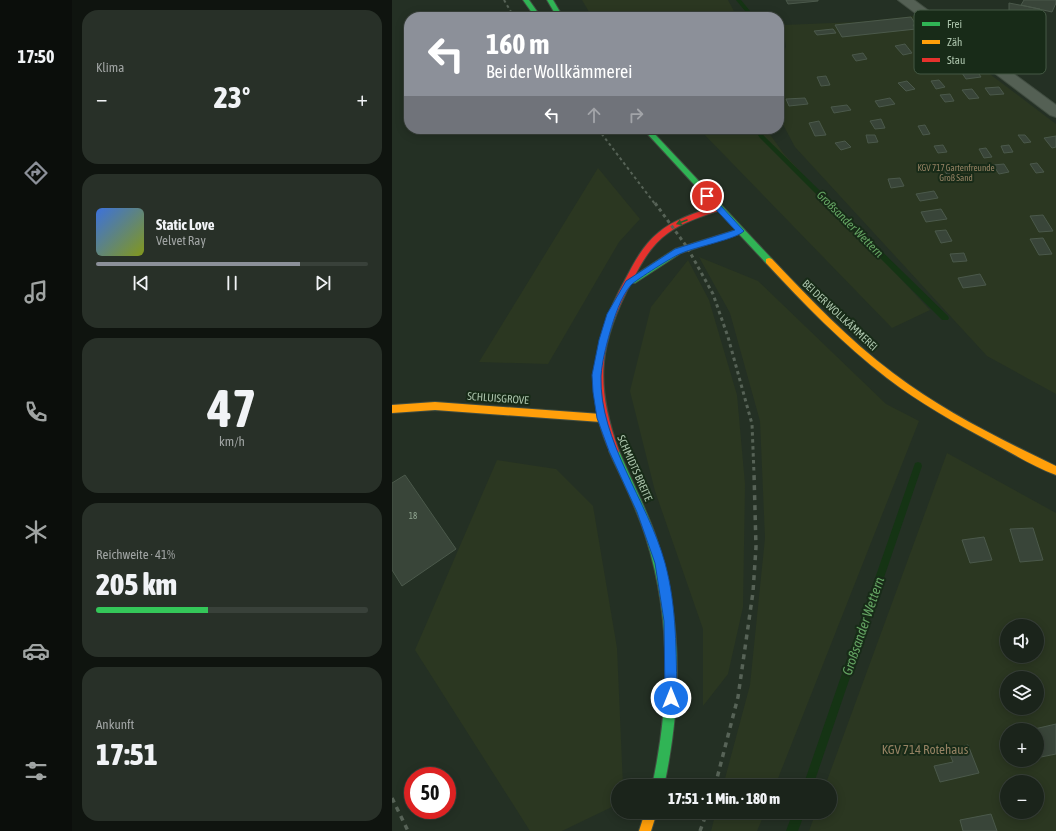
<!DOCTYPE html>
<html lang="de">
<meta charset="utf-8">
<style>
:root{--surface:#1b241b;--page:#283028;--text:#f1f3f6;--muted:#a0a4a3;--line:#39413a;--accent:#8c9099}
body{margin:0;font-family:"Asap Condensed",sans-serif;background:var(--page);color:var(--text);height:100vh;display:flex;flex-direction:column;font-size:15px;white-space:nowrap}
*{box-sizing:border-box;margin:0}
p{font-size:13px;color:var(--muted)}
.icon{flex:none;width:22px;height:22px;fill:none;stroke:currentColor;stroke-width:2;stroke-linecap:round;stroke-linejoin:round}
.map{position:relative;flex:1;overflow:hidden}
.side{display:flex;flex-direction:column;gap:10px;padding:10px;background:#0f140f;width:320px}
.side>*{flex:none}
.top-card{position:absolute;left:12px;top:12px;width:380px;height:122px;border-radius:16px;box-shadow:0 2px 10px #0003,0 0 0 1px var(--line);background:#8c9099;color:#fff;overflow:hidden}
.controls{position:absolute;left:608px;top:619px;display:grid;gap:8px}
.controls a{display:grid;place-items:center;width:44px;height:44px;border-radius:50%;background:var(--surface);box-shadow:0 2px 10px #0003,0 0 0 1px var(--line);font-size:20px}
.speed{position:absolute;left:12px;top:767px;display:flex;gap:8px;font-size:20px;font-weight:700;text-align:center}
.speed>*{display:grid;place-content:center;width:52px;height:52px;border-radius:50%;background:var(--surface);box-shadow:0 2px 10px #0003,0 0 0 1px var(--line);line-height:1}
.speed .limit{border:6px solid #d22;background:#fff;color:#111}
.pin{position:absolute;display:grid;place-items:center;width:34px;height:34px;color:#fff;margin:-17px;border:2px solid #fff;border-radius:50%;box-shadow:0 1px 4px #0007}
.me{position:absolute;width:44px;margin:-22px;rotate:0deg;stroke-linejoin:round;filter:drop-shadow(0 0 3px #0008)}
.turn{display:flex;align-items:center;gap:14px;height:84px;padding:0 16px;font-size:18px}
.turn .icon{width:52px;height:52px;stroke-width:2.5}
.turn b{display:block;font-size:28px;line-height:34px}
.lanes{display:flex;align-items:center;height:38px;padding:0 16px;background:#0003;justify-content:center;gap:20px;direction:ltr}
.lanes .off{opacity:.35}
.big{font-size:30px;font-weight:800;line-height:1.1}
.side .card{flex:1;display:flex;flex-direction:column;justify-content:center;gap:6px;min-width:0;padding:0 14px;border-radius:16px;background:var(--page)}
.side .dial{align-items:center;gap:0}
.dial b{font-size:52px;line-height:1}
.song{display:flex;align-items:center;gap:12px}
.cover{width:48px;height:48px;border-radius:6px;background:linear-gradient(135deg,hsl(220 70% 55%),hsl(70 70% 35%))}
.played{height:4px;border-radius:2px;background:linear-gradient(90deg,var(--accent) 75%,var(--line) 75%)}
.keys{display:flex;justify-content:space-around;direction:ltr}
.heat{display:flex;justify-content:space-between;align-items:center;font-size:22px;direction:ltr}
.charge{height:6px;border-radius:3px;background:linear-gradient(90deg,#34c759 41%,var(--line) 0)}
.trip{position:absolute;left:219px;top:779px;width:226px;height:40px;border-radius:20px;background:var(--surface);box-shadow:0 2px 10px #0003,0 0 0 1px var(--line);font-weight:800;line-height:40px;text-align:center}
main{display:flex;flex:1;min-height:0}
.tabs{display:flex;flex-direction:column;width:72px;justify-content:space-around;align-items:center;background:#0b0e0b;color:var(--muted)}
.tabs .icon{width:28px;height:28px}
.tabs .selected{color:var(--accent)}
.tabs b{font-size:18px;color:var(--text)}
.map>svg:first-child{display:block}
.green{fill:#2b3721;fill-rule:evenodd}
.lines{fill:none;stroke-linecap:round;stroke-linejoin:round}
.stream{fill:#153414;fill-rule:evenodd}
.building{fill:#394539;stroke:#4b594b}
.street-casing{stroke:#414d41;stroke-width:2}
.fast-casing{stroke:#414d41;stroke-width:2}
.slow-casing{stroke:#414d41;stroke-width:2}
.jam-casing{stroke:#414d41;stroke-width:2}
.street{fill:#546054;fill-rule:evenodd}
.fast{fill:#30b455;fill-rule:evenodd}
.slow{fill:#ff9f0a;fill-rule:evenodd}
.jam{fill:#e5322d;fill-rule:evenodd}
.rail-far2{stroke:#576357;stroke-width:2;stroke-dasharray:3 3;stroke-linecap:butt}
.rail-far1{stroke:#576357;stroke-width:3;stroke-dasharray:3.5 3.5;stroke-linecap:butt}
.rail{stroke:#576357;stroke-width:3.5;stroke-dasharray:5 5;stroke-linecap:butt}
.oneway{fill:#226230}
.route{fill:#1a73e8;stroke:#114b97}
.labels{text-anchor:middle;stroke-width:4;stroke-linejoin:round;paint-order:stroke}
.far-park-label{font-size:9px;fill:#958263;stroke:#182b18}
.number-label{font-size:9px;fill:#8fa48f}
.street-label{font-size:11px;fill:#acc4ac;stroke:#182b18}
.water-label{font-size:12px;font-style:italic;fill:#65a563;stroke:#182b18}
.near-park-label{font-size:13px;fill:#958263;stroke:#182b18}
.near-water-label{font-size:14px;font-style:italic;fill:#65a563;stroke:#182b18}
.key{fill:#182b18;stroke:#445944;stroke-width:1}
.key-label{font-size:11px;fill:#acc4ac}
</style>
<main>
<nav class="tabs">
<b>17:50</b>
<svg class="icon selected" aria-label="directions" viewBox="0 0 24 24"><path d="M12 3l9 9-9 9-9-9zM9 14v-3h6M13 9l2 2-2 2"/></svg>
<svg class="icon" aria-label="music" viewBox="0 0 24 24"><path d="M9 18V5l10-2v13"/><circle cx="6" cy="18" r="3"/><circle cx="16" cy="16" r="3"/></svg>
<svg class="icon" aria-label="phone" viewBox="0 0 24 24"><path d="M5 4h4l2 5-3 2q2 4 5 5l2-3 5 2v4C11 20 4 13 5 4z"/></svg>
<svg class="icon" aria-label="climate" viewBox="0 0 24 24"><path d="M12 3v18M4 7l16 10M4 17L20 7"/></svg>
<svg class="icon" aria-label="car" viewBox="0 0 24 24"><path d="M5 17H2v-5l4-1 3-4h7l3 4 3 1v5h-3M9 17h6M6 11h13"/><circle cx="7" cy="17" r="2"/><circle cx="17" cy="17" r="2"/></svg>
<svg class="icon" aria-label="filters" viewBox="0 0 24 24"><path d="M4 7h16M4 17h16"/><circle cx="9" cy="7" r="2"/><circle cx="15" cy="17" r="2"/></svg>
</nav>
<section class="side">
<div class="card"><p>Klima</p>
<div class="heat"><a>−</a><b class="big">23°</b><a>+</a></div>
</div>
<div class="card">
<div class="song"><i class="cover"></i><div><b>Static Love</b><p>Velvet Ray</p></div></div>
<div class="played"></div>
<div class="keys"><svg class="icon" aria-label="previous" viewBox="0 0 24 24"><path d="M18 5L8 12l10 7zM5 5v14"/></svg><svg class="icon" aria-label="pause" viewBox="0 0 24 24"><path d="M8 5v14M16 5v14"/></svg><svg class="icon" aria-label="next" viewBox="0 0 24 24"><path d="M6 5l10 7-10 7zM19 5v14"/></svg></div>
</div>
<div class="card dial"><b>47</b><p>km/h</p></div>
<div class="card"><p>Reichweite · 41%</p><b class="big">205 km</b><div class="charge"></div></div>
<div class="card"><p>Ankunft</p><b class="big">17:51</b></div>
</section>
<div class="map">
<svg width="664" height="831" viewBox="0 0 664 831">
<rect width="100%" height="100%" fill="#243024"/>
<path class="green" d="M190 0H336L345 17H200Z
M521 16 664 124V394L595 356 403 147 387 117V63L394 47 391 25 465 22Z
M307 129H374L392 154 538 310 500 328Z
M206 168 248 219 227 242 156 364 87 362Z
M307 257 366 281 494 404 527 421 383 786H331L358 685 373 538 368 421 338 313Z
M296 260 317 300 345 395 353 484 351 607 336 674 311 706V629L263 491 238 391 259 307Z
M555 453 664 513V831H417L424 812H438V786H433ZM615 626H645V656H615ZM615 678H645V708H615ZM615 730H645V760H615ZM615 782H645V812H615Z
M105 460 164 469 201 506 225 648 231 786H226V804L170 831H138L23 650Z
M324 812H373L365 831H319Z"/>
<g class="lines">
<path class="stream" d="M344 0H349L363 17H358Z
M362 129H368L372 136 556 316 557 318 556 320H550L368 138Z
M526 462 529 463 530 466 421 786H411L522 466 523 463Z
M401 812H413L406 831H394Z"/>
</g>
<path class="building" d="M394 0H426V1L396 4Z
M632 0H664V3L660 12 629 5Z
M617 3 648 9 649 27 617 23Z
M519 17 524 25H521L524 29 450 37 443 25Z
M441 29 444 33 425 35 422 31Z
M513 44 520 53 511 55 503 46Z
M471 53 475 59 464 61 460 55Z
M585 71 589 77 574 79 570 73Z
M434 76 438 85 429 86 425 77Z
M547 80 553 87 544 89 539 81Z
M515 81 523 89 514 91 506 83Z
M607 87 612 94 598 95 593 88Z
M580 89 587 98 577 99 570 90Z
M558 94 562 101 553 102 548 95Z
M413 98 416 104 397 106 394 99Z
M498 98 503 104 487 107 483 101Z
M455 105 459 110 442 113 439 107Z
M489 119 493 128 483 129 478 121Z
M427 121 434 135 423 136 417 123Z
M533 125 538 134 531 135 526 126Z
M474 135H483L486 142 476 143Z
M626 135H633L639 142 632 143Z
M664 136V147L660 148 652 138Z
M453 141 459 147 449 150 443 143Z
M551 145 555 152 546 153 542 146Z
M617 145 621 152 612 153 609 146Z
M594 148 600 157 592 158 587 149Z
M645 163 652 172 644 173 638 164Z
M612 164 617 172 607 174 601 165Z
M563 168 568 177 557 178 552 169Z
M508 178 512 186 499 188 496 179Z
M542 191 546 198 528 201 524 194Z
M549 209 555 219 534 222 529 212Z
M651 215 661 231 647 232 638 216Z
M554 230 560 241 549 243 543 231Z
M651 238 660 254 647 255 638 239Z
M572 253 575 261 561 262 558 254Z
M588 274 594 285 571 288 566 278Z
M13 475 64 549 10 586 0 570V483Z
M641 528 651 560 628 562 618 529Z
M592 537 600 560 578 563 570 540Z
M664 724V754L649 757 645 748V730H638Z
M576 745 587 773 548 782 542 766 561 762 556 750Z
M599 814 605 831H571L568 820Z"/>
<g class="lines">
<defs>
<path id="street" d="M506 0H522L664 105V117L658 115Z"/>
<path id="fast" d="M131 0H137L149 17H143Z
M155 0H161L171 17H165Z
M251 129H258L380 259V263H374L347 234 289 253 243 283H237L236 281 237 279 283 249 344 230Z
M222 447 225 448 227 451C239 480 254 508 264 537 291 619 290 703 272 786H260C278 703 280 620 254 538 245 508 230 480 217 451L219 448Z"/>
<path id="slow" d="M377 258 380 259C418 299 457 340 501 373 551 411 608 439 664 466V475C642 467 620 453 599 442 563 423 528 403 495 378 451 344 412 304 374 263V259Z
M43 402 209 414 212 415 214 418 212 421 209 422 43 410 0 413V405Z
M253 812H265L259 831H247Z"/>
<path id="jam" d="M323 206H326L330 208 329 210C311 216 291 222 276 233 260 244 250 262 241 279 207 342 202 383 227 451L225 454 222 455 219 454C190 394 202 336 233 280 242 263 251 245 266 233 282 219 304 213 323 206Z"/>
</defs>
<use href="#street" class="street-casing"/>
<use href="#fast" class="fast-casing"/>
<use href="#slow" class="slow-casing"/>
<use href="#jam" class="jam-casing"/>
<use href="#street" class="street"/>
<use href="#fast" class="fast"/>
<use href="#slow" class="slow"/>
<use href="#jam" class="jam"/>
<path class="rail-far2" d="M112 0 122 17
M206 129 263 204"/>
<path class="rail-far1" d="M263 203 295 247 321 294 336 337 360 424 362 474"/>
<path class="rail" d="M323 786 346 697 361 592 364 547 362 473
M0 798 16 831
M308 831 315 812"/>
</g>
<defs><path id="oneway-solid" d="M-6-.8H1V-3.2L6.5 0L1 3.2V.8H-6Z"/></defs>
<use class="oneway" href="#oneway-solid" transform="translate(290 222) rotate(159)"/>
<path class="route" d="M313 194H318L352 231C345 239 303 247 290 253 283 255 244 280 239 285 229 296 222 318 218 332 214 346 210 362 209 376 207 441 256 501 273 563 285 607 284 653 285 698L283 702 279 704 275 702 273 698 272 621 263 563 245 512 217 451 205 418 201 392 200 375 207 340 215 314 234 281 283 249 343 230 313 198Z"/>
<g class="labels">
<g class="far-park-label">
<text x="564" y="171">KGV 717 Gartenfreunde<tspan x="564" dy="10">Groß Sand</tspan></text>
</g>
<g class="number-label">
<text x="21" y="519">18</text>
</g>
<g class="street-label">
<text transform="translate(448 315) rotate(43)" y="4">BEI DER WOLLKÄMMEREI</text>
<text transform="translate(106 398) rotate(4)" y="4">SCHLUISGROVE</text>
<text transform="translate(243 468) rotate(66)" y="4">SCHMIDTS BREITE</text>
</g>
<g class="water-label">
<text transform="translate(458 224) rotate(45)" y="4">Großsander Wettern</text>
</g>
<g class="near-park-label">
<text x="533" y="754">KGV 714 Rotehaus</text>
</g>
<g class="near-water-label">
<text transform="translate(471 626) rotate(-71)" y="5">Großsander Wettern</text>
</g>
</g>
<rect x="522" y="10" width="132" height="64" rx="6" class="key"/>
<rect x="530" y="22" width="18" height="4" fill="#30b455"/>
<rect x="530" y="40" width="18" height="4" fill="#ff9f0a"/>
<rect x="530" y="58" width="18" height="4" fill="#e5322d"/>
<g class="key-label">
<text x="555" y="28">Frei</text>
<text x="555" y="46">Zäh</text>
<text x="555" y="64">Stau</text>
</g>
</svg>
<div class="controls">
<a><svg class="icon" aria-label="sound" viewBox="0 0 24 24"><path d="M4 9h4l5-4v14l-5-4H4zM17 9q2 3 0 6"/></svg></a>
<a><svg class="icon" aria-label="layers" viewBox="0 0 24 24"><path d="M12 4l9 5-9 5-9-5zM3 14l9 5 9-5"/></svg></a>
<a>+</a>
<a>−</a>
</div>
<div class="speed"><div class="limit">50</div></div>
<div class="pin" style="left:315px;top:196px;background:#d93025"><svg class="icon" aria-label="arrive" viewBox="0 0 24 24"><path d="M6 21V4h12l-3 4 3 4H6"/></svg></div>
<svg class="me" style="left:279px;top:698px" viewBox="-20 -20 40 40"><circle r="17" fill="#1a73e8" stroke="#fff" stroke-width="3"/><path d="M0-11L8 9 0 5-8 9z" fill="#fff"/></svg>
<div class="trip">17:51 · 1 Min. · 180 m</div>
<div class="top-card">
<div class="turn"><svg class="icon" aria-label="left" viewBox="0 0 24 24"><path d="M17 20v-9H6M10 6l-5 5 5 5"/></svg><div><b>160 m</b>Bei der Wollkämmerei</div></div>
<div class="lanes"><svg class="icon" aria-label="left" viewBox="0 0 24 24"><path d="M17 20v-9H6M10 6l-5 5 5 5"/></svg><svg class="icon off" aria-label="ahead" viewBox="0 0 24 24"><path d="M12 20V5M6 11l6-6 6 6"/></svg><svg class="icon off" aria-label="right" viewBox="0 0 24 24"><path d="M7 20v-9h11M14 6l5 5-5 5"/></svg></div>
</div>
</div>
</main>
